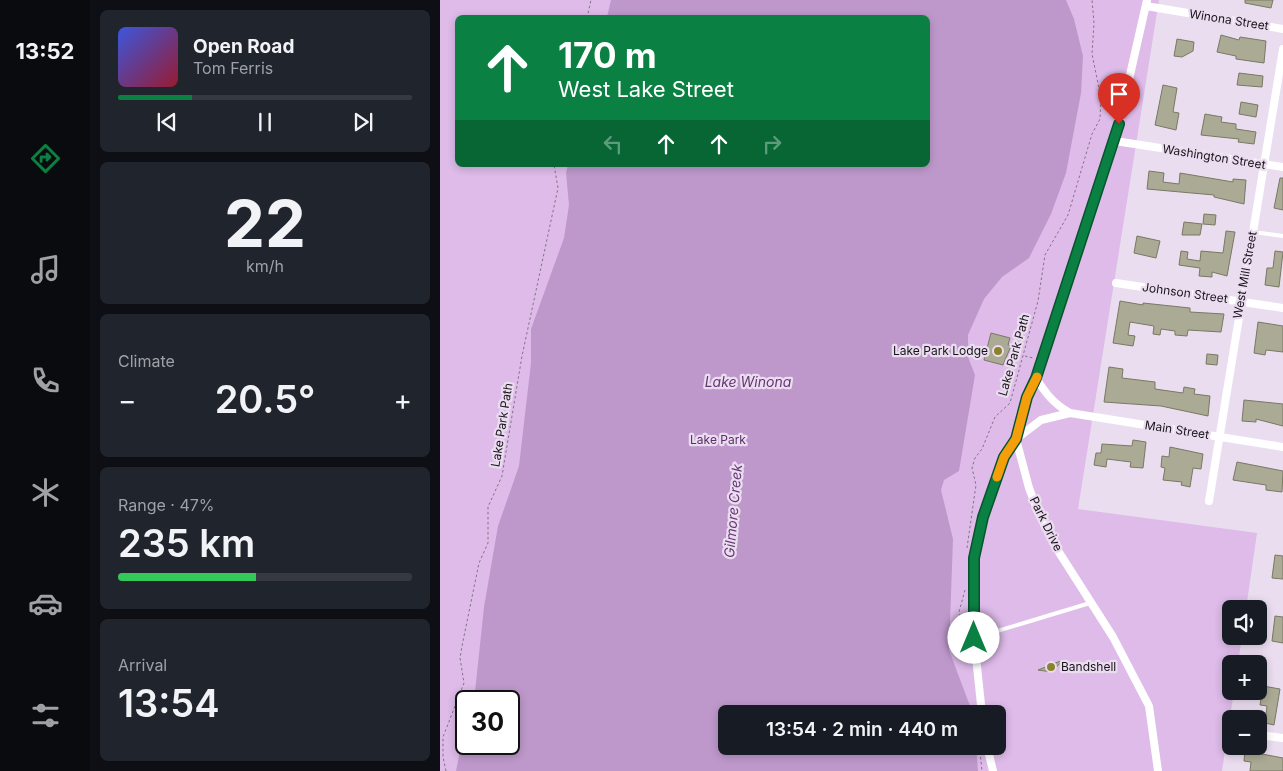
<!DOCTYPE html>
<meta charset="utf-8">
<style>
:root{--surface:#171b24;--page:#20242c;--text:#f1f3f6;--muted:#9ea1a6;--line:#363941;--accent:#0b8043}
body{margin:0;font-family:Inter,sans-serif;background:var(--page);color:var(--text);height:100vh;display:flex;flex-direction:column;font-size:19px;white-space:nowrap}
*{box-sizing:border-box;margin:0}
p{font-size:16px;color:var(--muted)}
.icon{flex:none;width:28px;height:28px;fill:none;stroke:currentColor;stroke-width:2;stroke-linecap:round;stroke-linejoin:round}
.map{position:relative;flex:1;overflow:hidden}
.side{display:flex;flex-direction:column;gap:10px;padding:10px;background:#0d0f14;width:350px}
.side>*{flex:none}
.top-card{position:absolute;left:15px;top:15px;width:475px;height:152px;border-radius:8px;box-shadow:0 2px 8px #0003;background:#0b8043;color:#fff;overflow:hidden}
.fabs{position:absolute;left:782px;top:600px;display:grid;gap:10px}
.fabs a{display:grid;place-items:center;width:45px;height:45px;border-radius:8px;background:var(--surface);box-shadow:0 2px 8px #0003;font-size:25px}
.speed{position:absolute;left:15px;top:690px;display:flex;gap:10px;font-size:25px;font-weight:700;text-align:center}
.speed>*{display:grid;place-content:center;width:65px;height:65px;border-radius:50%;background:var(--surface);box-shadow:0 2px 8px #0003;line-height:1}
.speed .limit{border:2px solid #111;border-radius:8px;background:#fff;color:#111}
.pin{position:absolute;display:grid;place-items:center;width:42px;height:42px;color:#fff;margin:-51px -21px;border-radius:50% 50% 50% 0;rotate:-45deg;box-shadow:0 0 5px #0007}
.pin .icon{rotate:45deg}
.me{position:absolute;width:55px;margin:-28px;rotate:0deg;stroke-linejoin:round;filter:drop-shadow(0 0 4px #0008)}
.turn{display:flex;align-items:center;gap:18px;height:105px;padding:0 20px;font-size:22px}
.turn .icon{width:65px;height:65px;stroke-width:2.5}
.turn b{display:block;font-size:35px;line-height:42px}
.lanes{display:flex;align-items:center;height:48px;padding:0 20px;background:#0003;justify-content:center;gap:25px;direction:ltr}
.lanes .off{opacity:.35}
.big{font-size:38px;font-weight:600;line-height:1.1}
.side .card{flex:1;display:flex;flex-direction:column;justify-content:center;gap:8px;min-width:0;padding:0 18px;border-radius:8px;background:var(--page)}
.side .dial{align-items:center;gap:0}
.dial b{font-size:65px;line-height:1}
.song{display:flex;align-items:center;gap:15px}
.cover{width:60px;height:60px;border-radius:8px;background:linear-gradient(135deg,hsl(230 70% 55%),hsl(350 70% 35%))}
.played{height:5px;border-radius:2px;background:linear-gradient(90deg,var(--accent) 25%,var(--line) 25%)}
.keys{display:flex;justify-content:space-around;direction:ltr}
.heat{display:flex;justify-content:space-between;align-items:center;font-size:28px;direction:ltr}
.charge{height:8px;border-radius:4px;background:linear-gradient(90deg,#34c759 47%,var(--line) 0)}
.trip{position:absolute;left:278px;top:705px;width:288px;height:50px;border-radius:8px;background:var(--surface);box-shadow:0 2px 8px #0003;font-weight:600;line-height:50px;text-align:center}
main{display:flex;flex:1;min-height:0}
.tabs{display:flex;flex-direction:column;width:90px;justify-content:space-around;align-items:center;background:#090b0e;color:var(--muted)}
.tabs .icon{width:35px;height:35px}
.tabs .selected{color:var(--accent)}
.tabs b{font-size:22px;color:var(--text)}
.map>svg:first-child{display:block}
.green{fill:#debbe9;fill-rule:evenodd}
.water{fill:#be98cb}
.building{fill:#abaa95;stroke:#797864}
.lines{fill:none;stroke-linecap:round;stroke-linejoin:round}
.path{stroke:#7f7582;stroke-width:1;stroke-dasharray:2.5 2.5;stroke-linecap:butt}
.service{stroke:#fff;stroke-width:4}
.minor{stroke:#fff;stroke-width:8}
.route-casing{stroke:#07532c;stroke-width:12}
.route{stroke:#0b8043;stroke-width:9}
.slow{stroke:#f59e0b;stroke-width:9}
.poi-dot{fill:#8a832b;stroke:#ebddf0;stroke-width:2}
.labels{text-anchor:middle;stroke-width:4.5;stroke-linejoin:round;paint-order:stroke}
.street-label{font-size:12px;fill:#18131a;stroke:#ebddf0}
.poi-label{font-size:12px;fill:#18131a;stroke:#ebddf0;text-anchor:end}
.park-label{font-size:12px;fill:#5c2d6b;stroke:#ebddf0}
.water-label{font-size:14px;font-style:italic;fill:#653573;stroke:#ebddf0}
</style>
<main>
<nav class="tabs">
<b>13:52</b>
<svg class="icon selected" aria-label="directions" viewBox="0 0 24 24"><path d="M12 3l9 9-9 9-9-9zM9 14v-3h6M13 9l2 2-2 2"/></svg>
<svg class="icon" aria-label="music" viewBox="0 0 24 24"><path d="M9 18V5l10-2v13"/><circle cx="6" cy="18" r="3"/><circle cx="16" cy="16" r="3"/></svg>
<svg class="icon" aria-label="phone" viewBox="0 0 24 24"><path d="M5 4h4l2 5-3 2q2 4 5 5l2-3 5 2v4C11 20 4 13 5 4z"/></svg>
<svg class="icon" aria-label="climate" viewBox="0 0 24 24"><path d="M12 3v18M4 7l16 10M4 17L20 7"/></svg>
<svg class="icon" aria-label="car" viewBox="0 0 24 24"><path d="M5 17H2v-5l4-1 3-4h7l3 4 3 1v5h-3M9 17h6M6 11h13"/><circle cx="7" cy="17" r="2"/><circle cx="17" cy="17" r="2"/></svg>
<svg class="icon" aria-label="filters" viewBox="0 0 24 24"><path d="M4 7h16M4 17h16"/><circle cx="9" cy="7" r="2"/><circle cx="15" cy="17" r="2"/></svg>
</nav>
<section class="side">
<div class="card">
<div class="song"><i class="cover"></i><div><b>Open Road</b><p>Tom Ferris</p></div></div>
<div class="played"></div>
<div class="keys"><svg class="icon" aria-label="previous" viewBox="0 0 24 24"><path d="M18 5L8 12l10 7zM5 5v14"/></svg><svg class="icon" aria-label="pause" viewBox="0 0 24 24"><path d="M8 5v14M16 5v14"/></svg><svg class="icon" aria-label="next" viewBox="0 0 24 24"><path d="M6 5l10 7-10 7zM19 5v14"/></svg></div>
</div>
<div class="card dial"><b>22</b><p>km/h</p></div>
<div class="card"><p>Climate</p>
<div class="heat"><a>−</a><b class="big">20.5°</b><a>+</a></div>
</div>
<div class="card"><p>Range · 47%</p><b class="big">235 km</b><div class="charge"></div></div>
<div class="card"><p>Arrival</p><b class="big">13:54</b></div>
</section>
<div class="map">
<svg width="843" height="771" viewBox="0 0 843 771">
<rect width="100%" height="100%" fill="#ebddf0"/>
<path class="green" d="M0 0H719L638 509 817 533 806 609H791V636H802L798 664H791V691H794L782 771H0ZM18 18H488V165H18ZM26 701H69V744H26ZM286 714H556V746H286Z"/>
<path class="water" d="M171 0H626L634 19 643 56 641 93 626 173 611 214 589 258 562 277 544 299 528 335V357L535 375 519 471 504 480 501 490 513 539 509 650 533 714H286V746H536L538 771H16L26 721V744H69V701H34L44 607 58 526 79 466 91 363V329L124 238 129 205 126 173 128 165H488V18L167 17Z"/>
<path class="building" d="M805 0H833L831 8 805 3Z
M781 35 799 40 800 37 826 41 824 63 796 59V56L777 52Z
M737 39 754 42 753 51 742 57 734 56Z
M799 73 823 76 822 87 797 85Z
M723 85 737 88 733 112 739 113 736 130 715 125Z
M801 102 818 105 816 117 799 114Z
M765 114 782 117 781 122 796 124V129L816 132 814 144 798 142 799 139 761 135Z
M709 171 724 173 723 182 739 184 740 173 793 182V179L806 180 804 204 774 197V195L707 189Z
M840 178H843V210L834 208Z
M764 214 776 215 775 225 763 224Z
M744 222 762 224 760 235H742Z
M786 231 795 232 787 276 772 272V277L759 276 760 268 739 265 741 251 748 252 747 259 760 261 761 251 783 253Z
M697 236 720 241 716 258 694 253Z
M835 251 843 252 839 287 825 285 827 268H833Z
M680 301 703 305V303L750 308V312L784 314 781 332 748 330 747 336 735 335V331L721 329 720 335 713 334 714 326 690 322 688 335 695 336 693 346 673 343Z
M818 322 843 326V352L826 350 825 355 814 353Z
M551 333 570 338 568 345 571 346 563 365 544 360Z
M767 354 778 355 777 365 766 364Z
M669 367 683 369 682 378 715 382V389L743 393 744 387 755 389 754 394 770 396 768 416 721 406 664 402Z
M804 400 843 404V426L816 419V422L802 421Z
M693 440 706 442 703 468 690 467 691 462 667 459 666 467 654 465 656 453H661L662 444 692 446Z
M730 447 763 454 761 469 753 468 750 487 741 485 742 482 723 480 725 468 721 467 722 456 729 457Z
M797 462 843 471 842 492 826 490V485L793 480Z
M835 555 843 556V579L832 578Z
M835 616 843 617V643L832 641Z
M623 660 612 672 598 670Z
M823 686 840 689 834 725 825 723 827 706 820 705Z
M805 749 822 751V754L843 758V771H810L811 762 804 761Z"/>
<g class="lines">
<path class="path" d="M147 18 151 0
M585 356 593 358
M527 548 536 485 532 468 535 458 542 449 555 417 570 403 598 301 605 255 628 215 652 134 660 119 661 98 652 54 654 23 652 0
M525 590 519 612 526 636
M540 752 542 771
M6 771 3 757V737L24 683 20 658 22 646 39 563 48 543V507L62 476 82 356 118 188 114 165"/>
<path class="service" d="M813 232 843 236
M534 638 650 603"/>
<path class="minor" d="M707 0 675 141 596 378 587 397 576 439 589 488 599 514 615 546 673 637 709 706 718 771
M706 6 843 29
M675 141 843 167
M676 283 843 308
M596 378C606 394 614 404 630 413
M769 501 843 49
M542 714 534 638V558L543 517 564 457 576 439 601 420 630 413 843 447
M819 735 843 738
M547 746 553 771"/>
</g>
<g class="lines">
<defs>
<path id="route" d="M534 638V558L543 517 564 457 576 439 587 397 596 378 679 124"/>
</defs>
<use href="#route" class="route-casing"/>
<use href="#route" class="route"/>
<path class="slow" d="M557 477 564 457 576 439 587 397 597 377"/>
</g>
<g class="poi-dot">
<circle cx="558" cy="351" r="5"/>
<circle cx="611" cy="667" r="5"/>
</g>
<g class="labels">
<g class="street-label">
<text transform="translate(789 20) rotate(9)" y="4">Winona Street</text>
<text transform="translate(774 157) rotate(9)" y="4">Washington Street</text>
<text transform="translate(805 275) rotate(-80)" y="4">West Mill Street</text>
<text transform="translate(745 293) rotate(8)" y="4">Johnson Street</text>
<text transform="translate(574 355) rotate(-74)" y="4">Lake Park Path</text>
<text transform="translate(62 425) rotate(-81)" y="4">Lake Park Path</text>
<text transform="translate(737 430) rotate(9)" y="4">Main Street</text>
<text transform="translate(606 524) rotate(64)" y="4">Park Drive</text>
</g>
<g class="poi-label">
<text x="548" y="355">Lake Park Lodge</text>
<text x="621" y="671" text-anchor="start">Bandshell</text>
</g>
<g class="park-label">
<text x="278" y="444">Lake Park</text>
</g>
<g class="water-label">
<text x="308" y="387">Lake Winona</text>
<text transform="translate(293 511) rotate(-85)" y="5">Gilmore Creek</text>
</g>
</g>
</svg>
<div class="fabs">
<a><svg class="icon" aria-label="sound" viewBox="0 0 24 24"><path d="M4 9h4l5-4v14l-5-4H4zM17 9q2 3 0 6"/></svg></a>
<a>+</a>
<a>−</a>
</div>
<div class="speed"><div class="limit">30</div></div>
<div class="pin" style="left:679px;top:124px;background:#d93025"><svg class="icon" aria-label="arrive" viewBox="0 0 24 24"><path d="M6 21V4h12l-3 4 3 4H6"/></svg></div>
<svg class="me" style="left:534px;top:638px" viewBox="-20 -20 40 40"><circle r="19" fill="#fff"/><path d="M0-13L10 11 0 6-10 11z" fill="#0b8043"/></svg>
<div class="trip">13:54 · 2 min · 440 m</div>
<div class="top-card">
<div class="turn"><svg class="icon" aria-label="ahead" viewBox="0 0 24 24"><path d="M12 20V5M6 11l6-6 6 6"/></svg><div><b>170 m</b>West Lake Street</div></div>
<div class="lanes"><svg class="icon off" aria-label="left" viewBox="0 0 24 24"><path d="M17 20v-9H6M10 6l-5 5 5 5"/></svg><svg class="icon" aria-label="ahead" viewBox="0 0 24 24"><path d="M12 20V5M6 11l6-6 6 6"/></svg><svg class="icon" aria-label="ahead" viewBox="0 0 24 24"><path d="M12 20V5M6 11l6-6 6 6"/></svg><svg class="icon off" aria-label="right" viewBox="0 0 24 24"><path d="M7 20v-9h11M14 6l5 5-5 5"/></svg></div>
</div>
</div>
</main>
